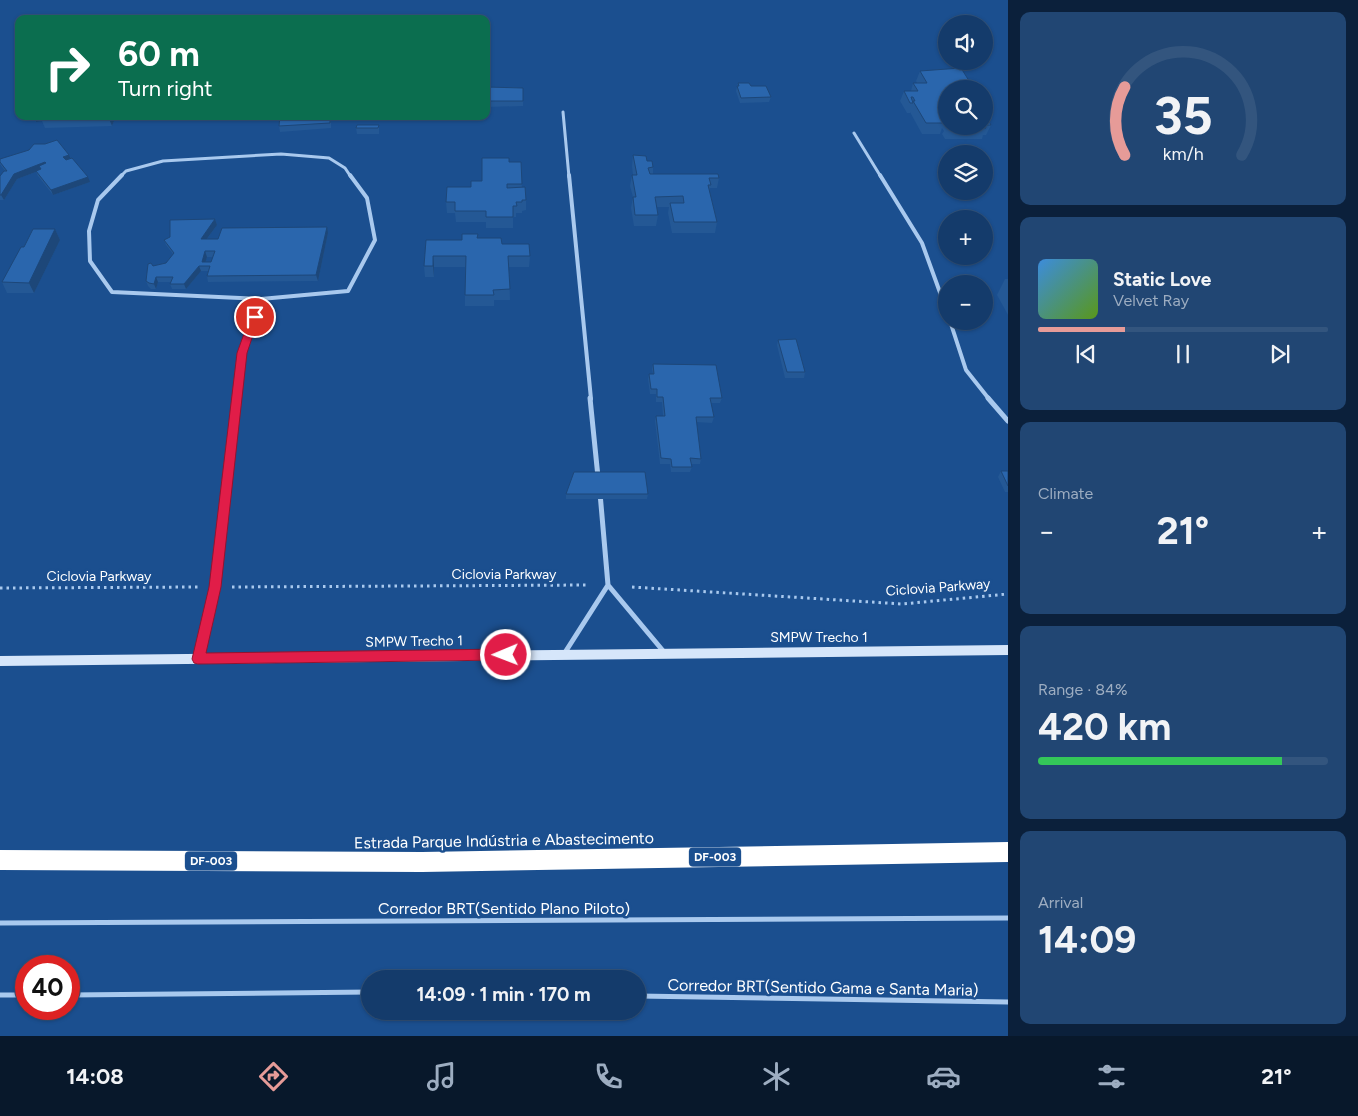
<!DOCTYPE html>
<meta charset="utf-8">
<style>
:root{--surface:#143b6b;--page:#214673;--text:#f1f3f6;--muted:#9dadc1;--line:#33557e;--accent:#e69b98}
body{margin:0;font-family:Figtree,sans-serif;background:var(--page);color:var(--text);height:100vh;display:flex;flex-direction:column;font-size:19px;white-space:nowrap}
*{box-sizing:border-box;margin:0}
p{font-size:16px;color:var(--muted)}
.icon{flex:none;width:28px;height:28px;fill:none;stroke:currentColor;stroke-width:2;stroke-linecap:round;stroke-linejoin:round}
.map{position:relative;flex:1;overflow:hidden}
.panel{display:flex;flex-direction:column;gap:12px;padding:12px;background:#0b203b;width:350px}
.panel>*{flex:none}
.banner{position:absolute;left:15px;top:15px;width:475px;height:105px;border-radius:10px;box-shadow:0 1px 4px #0004,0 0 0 1px var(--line);background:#0b6e4f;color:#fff;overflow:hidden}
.buttons{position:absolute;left:938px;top:15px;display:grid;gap:10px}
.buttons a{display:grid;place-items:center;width:55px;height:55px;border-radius:50%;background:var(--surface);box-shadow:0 1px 4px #0004,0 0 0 1px var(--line);font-size:25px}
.speed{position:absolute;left:15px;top:955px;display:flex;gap:10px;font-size:25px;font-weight:700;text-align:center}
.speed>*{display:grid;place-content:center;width:65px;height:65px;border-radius:50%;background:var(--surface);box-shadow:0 1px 4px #0004,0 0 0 1px var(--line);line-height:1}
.speed .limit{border:8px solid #d22;background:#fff;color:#111}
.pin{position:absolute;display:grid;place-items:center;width:42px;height:42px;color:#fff;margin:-21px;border:2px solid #fff;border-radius:50%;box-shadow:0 1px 5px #0007}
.me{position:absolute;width:55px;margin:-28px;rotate:269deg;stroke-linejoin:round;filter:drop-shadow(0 0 4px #0008)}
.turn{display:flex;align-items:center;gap:18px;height:105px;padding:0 20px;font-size:22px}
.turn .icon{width:65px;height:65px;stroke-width:2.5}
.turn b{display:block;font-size:35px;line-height:42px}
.big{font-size:38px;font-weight:700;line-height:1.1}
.panel .tile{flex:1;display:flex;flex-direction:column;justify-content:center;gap:8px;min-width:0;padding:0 18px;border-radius:10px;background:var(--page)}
.panel .dial{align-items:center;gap:0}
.dial svg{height:130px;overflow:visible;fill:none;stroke:var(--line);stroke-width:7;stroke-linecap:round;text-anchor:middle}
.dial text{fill:var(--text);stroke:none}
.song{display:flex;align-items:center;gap:15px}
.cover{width:60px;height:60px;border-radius:8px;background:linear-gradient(135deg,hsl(210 70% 55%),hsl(90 70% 35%))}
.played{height:5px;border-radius:2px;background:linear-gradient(90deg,var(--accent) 30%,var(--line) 30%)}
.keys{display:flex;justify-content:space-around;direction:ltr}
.heat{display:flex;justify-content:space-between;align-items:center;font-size:28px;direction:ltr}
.charge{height:8px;border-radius:4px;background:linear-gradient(90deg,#34c759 84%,var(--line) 0)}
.trip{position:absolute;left:361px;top:970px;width:285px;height:50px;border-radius:25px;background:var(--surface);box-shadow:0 1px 4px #0004,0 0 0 1px var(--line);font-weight:700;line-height:50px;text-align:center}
.dock{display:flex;height:80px;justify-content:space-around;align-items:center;background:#08182b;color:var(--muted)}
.dock .icon{width:35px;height:35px}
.dock .active{color:var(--accent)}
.dock b{font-size:22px;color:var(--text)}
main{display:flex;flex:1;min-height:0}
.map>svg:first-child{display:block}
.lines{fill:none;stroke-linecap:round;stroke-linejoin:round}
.path{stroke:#a9c9ee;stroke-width:3;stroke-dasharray:2.5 4;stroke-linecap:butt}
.lane{stroke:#a9c9ee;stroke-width:5}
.street-far2{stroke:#a9c9ee;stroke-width:3}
.street-far1{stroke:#a9c9ee;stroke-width:4}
.street{stroke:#a9c9ee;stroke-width:5}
.secondary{fill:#d6e6fa;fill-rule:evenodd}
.highway{fill:#fff;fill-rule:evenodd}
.wall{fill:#245895;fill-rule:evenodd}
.shaded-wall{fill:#1d4779}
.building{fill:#2a66ad;stroke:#1d4779;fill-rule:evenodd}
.route{fill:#e11d48;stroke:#92132f}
.labels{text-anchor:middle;stroke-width:5;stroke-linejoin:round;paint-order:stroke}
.shield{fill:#1b4f8f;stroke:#bbcadd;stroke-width:1}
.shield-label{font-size:12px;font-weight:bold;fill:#fff}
.street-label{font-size:14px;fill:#fff;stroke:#1b4f8f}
.near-street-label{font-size:16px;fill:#fff;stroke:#1b4f8f}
</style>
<main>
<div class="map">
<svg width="1008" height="1036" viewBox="0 0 1008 1036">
<rect width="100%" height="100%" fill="#1b4f8f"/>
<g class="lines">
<path class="path" d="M232 587 586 585
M632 587 902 604 1008 594
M0 588 198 587"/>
<path class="lane" d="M0 923 1008 918
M0 995H26
M69 995 370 992
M638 996 1008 1002"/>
<path class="street-far2" d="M563 112 569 177
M854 133 881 177
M120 177 126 171 163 161 281 154 329 158 345 168 351 177"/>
<path class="street-far1" d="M122 175 98 200 89 231 90 261 112 292 261 299
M569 175 591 399
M880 175 922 243 946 309
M261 299 348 291 375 240 367 198 350 175
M950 321 966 370 989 399
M237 399 242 353 261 299"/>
<path class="street" d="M590 398 598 477
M988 398 1008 421
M600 493 608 585 664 652
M564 654 608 585
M198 659 215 587 237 398"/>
<path class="secondary" d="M1008 645V655L0 666V656Z"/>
<path class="highway" d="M1008 842V862L422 872 0 870V850L422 852Z"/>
</g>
<path class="wall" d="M920 71 971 84 969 89H946V126H984V114L991 125 986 135H983L982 139H945L942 134 944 131 942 128 940 134H922L910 112V113H907L900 101 904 91H911L913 83H917L916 81Z
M738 83 751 86 771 97 769 102 740 103 736 91Z
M486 87 523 88V106L486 107Z
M19 88V104L15 95Z
M30 116H116V117L112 126 45 128 42 121 36 122Z
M331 116V128L280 132 279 126Z
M379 125V134H357L356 128Z
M633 155 647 161 653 167V174L719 178 717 188H710L709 192 717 222 715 233H672L668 213 669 207H657L658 215 656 226H634L631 208 633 197 630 186 632 175H633L632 166Z
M0 159H71L90 182 53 195 38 176 36 172 17 179 4 200H0V176L5 171 0 164Z
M521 162 522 187 526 200V210L522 211V213H516V217H513V228H486V222H456L455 213H447L446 202 482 181Z
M215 219 217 225 207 239H218L328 233 318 281 208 282 207 276 208 271H201L186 289H172L170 284 171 282H158L156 289H151L148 286 146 281 153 266 166 263 173 254 166 245 164 240ZM207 257H213L211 262H205Z
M55 229 60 240 34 293H7L2 282 24 247Z
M478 238 502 244 530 256 529 267H509L510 300H494V306H465V267H434V277H425L424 266 426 240H462Z
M1005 279H1008V315L997 295Z
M778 340 805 372 804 378H785L777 345Z
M653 364 722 398 720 403H711L714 417 712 423 696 422 701 459 700 464H691L692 467 690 472H671L670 464H660L655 421 656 416H663L662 402H656V394H650L648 379 649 374H653L652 369Z
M1001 471H1008V492H1005L998 477Z
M566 494H648L647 499H566Z"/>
<path class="shaded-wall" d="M34 116H48L41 117 42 121 36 122Z
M108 116H116L112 126Z
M69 155 71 160 65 162 63 157Z
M45 162 47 168 39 166 41 170 17 179 4 200 1 195 14 174Z
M88 177 90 182 53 195 51 190Z
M215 219 217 225 203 244 201 239Z
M327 227 328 233 318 281 316 275Z
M55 229 60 240 34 293 29 283Z
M205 251 207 257 204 266 202 262Z
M433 256 434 267V277L433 266Z
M199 266 201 271 186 289 184 284Z
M156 277 158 282 156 289 154 284Z"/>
<path class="building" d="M961 68 971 84H953L956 89H946V117L939 113 944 123H926L913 101H915L913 97H911L913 103H910L904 91H918L913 83H927L920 71Z
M738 83H749L751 86H766L771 97 741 98 737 86H739Z
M486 87 523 88V101H486Z
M19 88V97L15 95Z
M984 114 991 125H984L986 128H950L948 126H984Z
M41 116H91L41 117Z
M280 116H330V123L279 126Z
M357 125H379L378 128H356Z
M57 140 69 155 63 157 66 160 72 158 88 177 51 190 36 171 41 169 39 166 46 163 45 162 14 174 1 195H0V176L4 171H7L0 162V159L29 150 34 144H45Z
M633 155 646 156 647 161H652L653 167 648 168 650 174H718L719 178H709L711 185H708L717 222H674L670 203H684L683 196 655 197 658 215H635L633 197H636L632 175H637Z
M482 158H509V162H521L522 184H507V188L525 187 526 200H522V202H516L517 206H513V217H486V211H455V202H446L447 187H471V181H482Z
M215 219 201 239H218L222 228 327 227 316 275 207 276 210 266H199L184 284H170L173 277H156L154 284 149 283 146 281 148 264 151 263 153 266 166 263 174 253 164 240 170 237V220ZM205 251H215L211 262H202Z
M33 229H55L29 283 2 282 21 247H24Z
M462 234H478L477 238H501L502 244H529L530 256H508L510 289 493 290 494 295H465L466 256H433V266H424L426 240H462Z
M796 339 805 372H787L778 340Z
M653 364 716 365 722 398H710L714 417H696L701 459 690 458 692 467H672L671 459 661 458 656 416H665L663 397H657V389H651L649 374H654Z
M1001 471H1008V486Z
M574 472H645L648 494H566Z"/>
<path class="route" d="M255 314 259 317 247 353 221 587 206 653 506 649 511 651 513 655 511 659 506 660 198 664 194 663 192 659 209 587 237 353 250 317Z"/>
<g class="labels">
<g class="shield">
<rect x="689" y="847.5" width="52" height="19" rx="4"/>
<rect x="185" y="851.5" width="52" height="19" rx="4"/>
</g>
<g class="shield-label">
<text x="715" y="861">DF-003</text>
<text x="211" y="865">DF-003</text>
</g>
<g class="street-label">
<text x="504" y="579">Ciclovia Parkway</text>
<text x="99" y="581">Ciclovia Parkway</text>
<text transform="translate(938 587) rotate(-4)" y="5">Ciclovia Parkway</text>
<text x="819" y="642">SMPW Trecho 1</text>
<text transform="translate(414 641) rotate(-1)" y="5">SMPW Trecho 1</text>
</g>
<g class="near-street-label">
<text transform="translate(504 840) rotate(-1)" y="6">Estrada Parque Indústria e Abastecimento</text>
<text x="504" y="914">Corredor BRT(Sentido Plano Piloto)</text>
<text transform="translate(823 987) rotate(1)" y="6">Corredor BRT(Sentido Gama e Santa Maria)</text>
</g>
</g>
</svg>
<div class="buttons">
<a><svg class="icon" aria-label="sound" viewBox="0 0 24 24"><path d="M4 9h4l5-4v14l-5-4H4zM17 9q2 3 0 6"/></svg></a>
<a><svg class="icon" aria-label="search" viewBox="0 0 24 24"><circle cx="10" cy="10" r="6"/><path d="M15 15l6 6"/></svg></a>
<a><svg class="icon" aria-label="layers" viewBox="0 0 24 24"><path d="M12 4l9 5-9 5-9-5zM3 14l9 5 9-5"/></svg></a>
<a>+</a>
<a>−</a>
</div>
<div class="speed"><div class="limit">40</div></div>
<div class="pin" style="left:255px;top:317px;background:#d93025"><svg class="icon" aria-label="arrive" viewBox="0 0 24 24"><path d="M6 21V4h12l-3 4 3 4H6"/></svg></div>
<svg class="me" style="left:506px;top:655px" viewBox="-20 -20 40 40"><circle r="17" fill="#e11d48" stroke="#fff" stroke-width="3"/><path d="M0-11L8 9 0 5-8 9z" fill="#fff"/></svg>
<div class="trip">14:09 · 1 min · 170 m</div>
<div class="banner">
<div class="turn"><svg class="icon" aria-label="right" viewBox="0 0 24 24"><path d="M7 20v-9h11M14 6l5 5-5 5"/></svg><div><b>60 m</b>Turn right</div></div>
</div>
</div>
<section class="panel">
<div class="tile dial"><svg viewBox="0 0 100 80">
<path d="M14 69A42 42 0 1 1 86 69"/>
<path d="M14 69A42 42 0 0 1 14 27" stroke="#e69b98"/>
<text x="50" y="56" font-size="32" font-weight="700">35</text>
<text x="50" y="72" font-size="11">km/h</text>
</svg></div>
<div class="tile">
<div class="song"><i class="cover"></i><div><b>Static Love</b><p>Velvet Ray</p></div></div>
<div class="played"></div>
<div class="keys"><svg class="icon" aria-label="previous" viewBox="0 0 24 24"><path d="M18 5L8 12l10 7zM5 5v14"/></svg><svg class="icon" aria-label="pause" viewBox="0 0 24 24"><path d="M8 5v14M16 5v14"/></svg><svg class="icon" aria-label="next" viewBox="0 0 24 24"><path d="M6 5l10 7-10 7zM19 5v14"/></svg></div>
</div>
<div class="tile"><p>Climate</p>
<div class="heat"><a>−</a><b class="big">21°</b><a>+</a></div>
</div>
<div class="tile"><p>Range · 84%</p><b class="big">420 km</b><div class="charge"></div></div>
<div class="tile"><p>Arrival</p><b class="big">14:09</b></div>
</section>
</main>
<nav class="dock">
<b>14:08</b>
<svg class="icon active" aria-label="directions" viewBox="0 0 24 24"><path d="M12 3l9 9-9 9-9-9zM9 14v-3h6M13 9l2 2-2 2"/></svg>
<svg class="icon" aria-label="music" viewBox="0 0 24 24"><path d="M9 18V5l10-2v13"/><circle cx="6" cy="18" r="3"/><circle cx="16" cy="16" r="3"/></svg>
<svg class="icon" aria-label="phone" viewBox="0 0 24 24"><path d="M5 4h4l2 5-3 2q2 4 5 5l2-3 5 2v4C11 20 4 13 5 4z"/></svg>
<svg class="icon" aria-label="climate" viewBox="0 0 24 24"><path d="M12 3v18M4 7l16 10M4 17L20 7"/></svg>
<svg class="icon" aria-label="car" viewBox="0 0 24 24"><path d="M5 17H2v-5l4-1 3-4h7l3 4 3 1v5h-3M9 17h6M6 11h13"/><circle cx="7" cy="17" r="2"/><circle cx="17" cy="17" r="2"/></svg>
<svg class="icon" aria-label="filters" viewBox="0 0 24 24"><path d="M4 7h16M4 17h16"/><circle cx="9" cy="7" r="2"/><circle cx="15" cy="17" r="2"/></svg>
<b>21°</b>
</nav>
